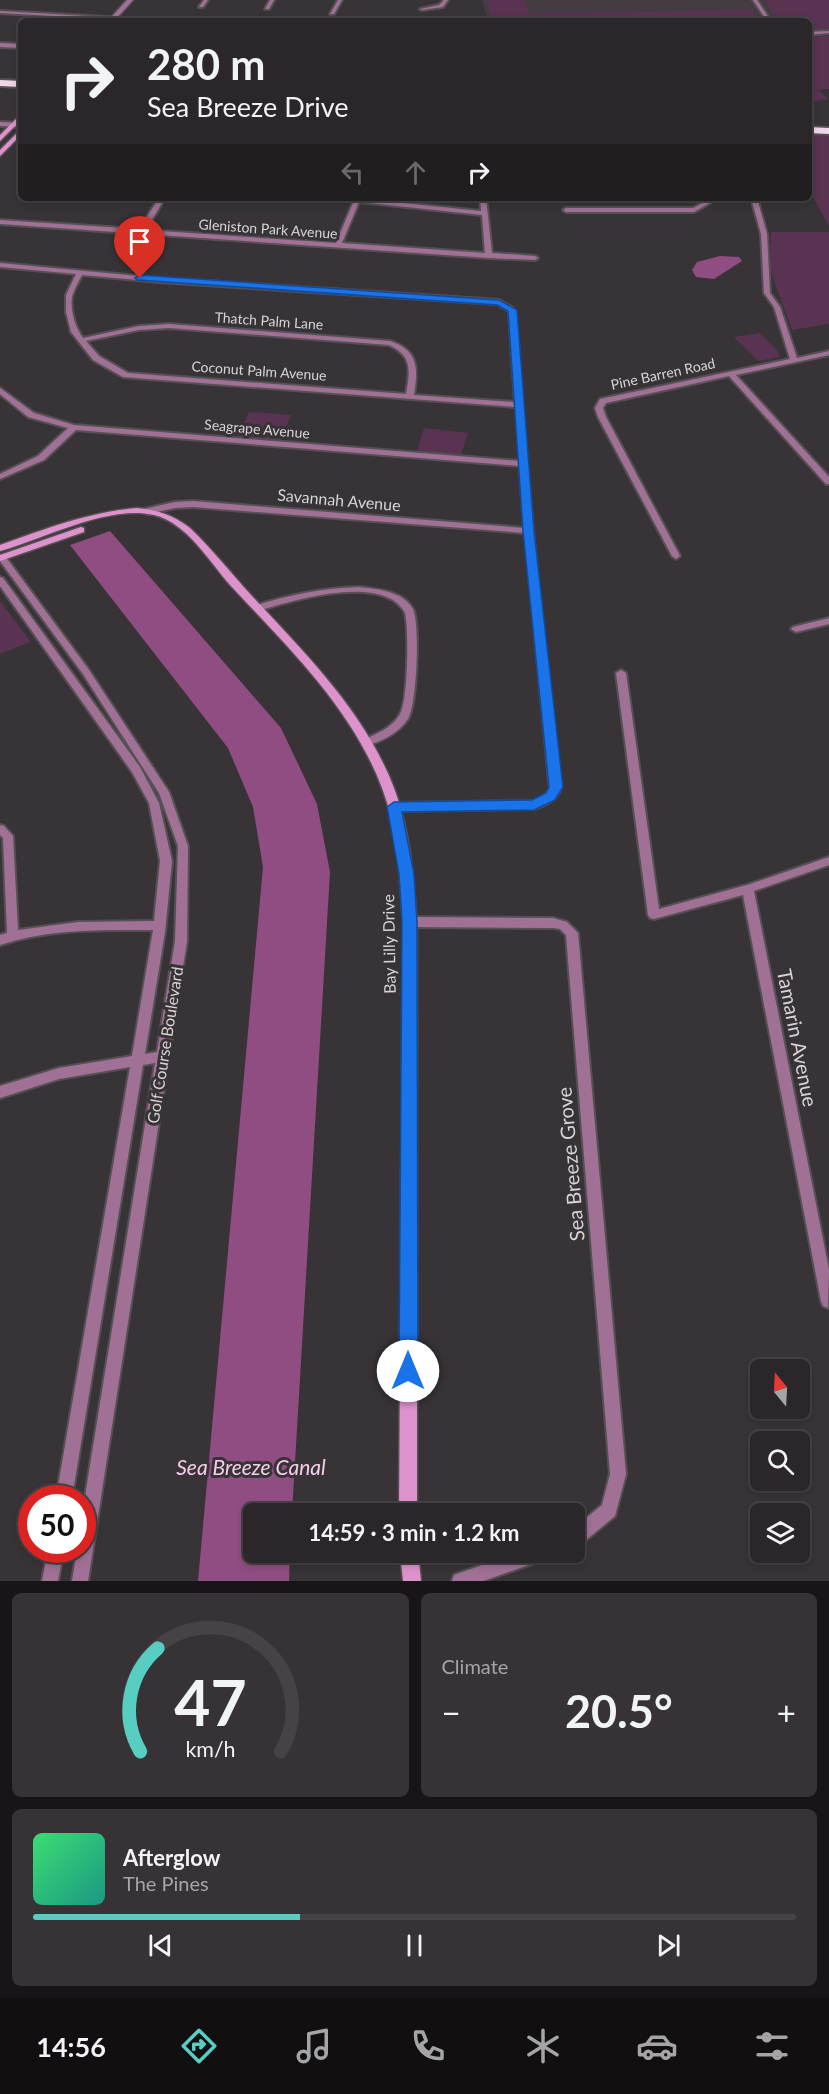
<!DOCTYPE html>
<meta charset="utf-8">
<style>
:root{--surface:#2a2629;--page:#363235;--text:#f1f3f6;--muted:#a5a5a8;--line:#464346;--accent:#57cec1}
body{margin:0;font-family:Lato,sans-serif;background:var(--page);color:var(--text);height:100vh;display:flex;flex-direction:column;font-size:22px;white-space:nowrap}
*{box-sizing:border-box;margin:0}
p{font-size:20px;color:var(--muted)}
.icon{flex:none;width:33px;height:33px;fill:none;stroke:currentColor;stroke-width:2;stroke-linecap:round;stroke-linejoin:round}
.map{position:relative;height:1581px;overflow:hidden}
.side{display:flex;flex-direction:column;gap:12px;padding:12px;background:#171517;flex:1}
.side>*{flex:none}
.guide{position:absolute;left:18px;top:18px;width:794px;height:183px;border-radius:9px;box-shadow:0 3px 9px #0003,0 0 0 2px var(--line);background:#2a2629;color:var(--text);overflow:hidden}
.needle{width:39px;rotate:342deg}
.buttons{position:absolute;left:750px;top:1359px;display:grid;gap:12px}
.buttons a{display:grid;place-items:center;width:60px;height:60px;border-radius:9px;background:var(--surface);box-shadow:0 3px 9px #0003,0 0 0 2px var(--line);font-size:30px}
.speed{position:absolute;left:18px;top:1485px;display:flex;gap:12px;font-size:30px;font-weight:700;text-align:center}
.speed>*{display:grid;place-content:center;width:78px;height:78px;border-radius:50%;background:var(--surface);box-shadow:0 3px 9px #0003,0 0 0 2px var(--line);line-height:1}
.speed .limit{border:9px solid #d22;background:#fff;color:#111}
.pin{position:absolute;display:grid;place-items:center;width:51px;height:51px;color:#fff;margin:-62px -26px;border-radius:50% 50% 50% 0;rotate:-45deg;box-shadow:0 0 6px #0007}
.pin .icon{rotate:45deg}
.me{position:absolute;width:66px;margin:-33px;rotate:0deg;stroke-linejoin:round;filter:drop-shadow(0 0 4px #0008)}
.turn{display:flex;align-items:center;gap:21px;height:126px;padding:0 30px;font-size:27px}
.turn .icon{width:78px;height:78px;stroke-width:2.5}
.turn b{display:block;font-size:42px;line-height:51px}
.lanes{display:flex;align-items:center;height:57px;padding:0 30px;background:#0003;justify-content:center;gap:30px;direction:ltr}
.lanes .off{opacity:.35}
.big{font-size:45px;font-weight:700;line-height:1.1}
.side .card{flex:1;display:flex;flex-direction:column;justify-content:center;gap:9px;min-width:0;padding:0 21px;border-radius:9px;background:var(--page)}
.side .dial{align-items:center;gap:0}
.dial svg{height:156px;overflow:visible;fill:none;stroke:var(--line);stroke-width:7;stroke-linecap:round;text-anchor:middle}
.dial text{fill:var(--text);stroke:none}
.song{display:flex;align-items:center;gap:18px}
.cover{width:72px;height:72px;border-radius:9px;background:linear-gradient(135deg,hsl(140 70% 55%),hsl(170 70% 35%))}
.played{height:6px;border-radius:3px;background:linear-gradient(90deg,var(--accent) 35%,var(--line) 35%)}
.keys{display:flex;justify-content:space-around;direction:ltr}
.heat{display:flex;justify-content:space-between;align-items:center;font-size:33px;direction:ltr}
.side .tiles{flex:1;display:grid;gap:12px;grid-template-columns:1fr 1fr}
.card:last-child{grid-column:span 2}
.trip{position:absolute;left:243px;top:1503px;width:342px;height:60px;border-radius:9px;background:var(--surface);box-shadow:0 3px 9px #0003,0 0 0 2px var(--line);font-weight:700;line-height:60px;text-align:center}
.menu{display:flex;height:96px;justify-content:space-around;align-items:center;background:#110f10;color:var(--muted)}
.menu .icon{width:42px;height:42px}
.menu .selected{color:var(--accent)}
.menu b{font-size:27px;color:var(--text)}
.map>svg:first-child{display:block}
.built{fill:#453b42}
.green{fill:#593351}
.water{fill:#904d81}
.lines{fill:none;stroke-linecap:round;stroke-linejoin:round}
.minor-casing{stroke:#555054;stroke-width:4}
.tertiary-casing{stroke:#555054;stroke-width:3}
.secondary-casing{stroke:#555054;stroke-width:3}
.trunk-casing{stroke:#555054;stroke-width:4}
.minor{fill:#a17195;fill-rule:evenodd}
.tertiary{fill:#a17195;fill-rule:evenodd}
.secondary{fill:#de92cc;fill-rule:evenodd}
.trunk{fill:#f2d5eb;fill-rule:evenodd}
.route{fill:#1a73e8;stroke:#114b97;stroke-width:1.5}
.labels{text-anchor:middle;stroke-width:6;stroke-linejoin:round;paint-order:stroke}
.far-street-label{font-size:14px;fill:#d7d4d6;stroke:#383337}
.street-label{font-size:16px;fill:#d7d4d6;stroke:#383337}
.near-street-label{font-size:20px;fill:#d7d4d6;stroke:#383337}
.near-water-label{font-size:21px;font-style:italic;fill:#f4cde9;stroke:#383337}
</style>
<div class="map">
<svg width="829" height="1581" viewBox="0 0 829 1581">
<rect width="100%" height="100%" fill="#383337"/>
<path class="built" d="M482 0H829V35L809 36 808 21H488Z"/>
<path class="green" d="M487 0H524L529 14 752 10 759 21H505L493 20Z
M765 0H829V30L809 31 808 21H777Z
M829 36V89L819 90 828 99 809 102V37Z
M809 134 829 136V226L809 190Z
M771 232H829V324L792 330 770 270Z
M760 333 777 350 780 357 758 361 734 337Z
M249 412 291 415 280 440 238 437Z
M424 428 468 433 461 455 417 451Z
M0 601 31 642 0 654Z"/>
<path class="water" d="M720 256 739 257 742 261 714 279 696 277 692 270 697 262Z
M110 531 281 728 317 804 330 872 292 1513 254 1514V1552L290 1553 289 1581H198L263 867 253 807 228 748 70 545Z"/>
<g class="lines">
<defs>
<path id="minor" d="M204 0H208L203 7H199Z
M270 0H274L269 9H265Z
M338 0H342L334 14H330Z
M444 0H448L443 7 422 10 420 9 439 5Z
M753 0H757L771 21H767Z
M0 11 124 18 126 19 124 20 0 13Z
M210 18 250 20 252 21H198Z
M829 31V33L808 35V32Z
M0 43 21 44V48L0 47Z
M0 122 21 123V127L0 126Z
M159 198H165L146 230 336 243 355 198 481 211 480 198H486L492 253 535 256 538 258 535 260 489 258 0 224V220L139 229ZM359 202 482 215 485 253 342 243Z
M703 198H709L710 203 694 212H566L563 210 566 208H693L704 202Z
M751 198H757L767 234 770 293 780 307 797 358 829 351V355L736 375 829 477V484H826L729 376 606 403 603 408 606 417 680 556 676 559 672 556 598 417 595 408 600 399 790 359 774 307 764 293 761 234Z
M0 263 160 278 499 300 514 309 533 531 560 791C554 801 545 805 534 809L394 811 389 807 394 803 533 801 543 796 550 790 525 533 193 507 175 508 147 514 143 511 144 509 175 502 193 501 524 528 520 466 76 430 44 460 0 479V474L38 456 68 428 28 417 0 394V388L34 413 74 425 520 461 516 407 123 377 93 360 71 332 66 312V295L76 274 0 267ZM82 275 160 282 497 304 509 311 515 402 414 395C418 368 419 351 390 341L169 324 139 326 83 338C75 327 70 310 72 297 74 289 79 281 82 275ZM169 328 389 345C413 356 410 371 406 394L128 373 99 356 86 341 139 330Z
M2 555 5 556 89 670 169 792 188 846 187 941 88 1581H72L77 1550H82V1515L155 1063 143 1065 72 1498H56L130 1067 59 1079 0 1098V1086L59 1068 132 1056 153 930C102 930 50 928 0 945V935L7 933 3 838 0 835V825L4 826 13 836 18 930 78 922 154 921 160 861 149 803 132 772 0 586V577L3 578 140 767 159 803 172 861 165 932 145 1054 157 1052 175 941 178 846 159 793 83 674 0 561V556Z
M359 587C377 589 403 591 413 609 420 624 417 704 408 719 398 734 382 741 366 746L362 744 361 742 362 740C377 734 392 728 400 714 408 701 409 629 405 613 403 608 397 603 393 600 359 580 292 601 257 611L252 608 254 606C288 595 323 588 359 587Z
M829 618V624L796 632 791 629 793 627Z
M621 670 626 673 659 909 747 885 829 857V865L754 891 829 1270 828 1308 823 1306 821 1301 743 895 654 919 650 918 648 915 616 673Z
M410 917 553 918 567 922 578 933 626 1474 615 1516 580 1545 574 1547V1528L602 1505 610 1474 566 935 560 929 553 928 410 927 406 925 404 922 406 919Z
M48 1550H64L58 1581H42Z
M518 1552H551L549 1558 483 1581H452L454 1575Z"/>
<path id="tertiary" d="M127 0H133L114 21H108Z"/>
<path id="secondary" d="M21 114V120L0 141V135Z
M21 129V135L0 156V150Z
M137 508C158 510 173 515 190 528 212 549 231 573 251 595 305 653 365 712 394 788 410 830 413 877 417 922V1514H399L403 922C400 877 398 830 382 788 352 708 287 646 230 585 209 561 187 523 154 515 109 504 43 539 0 551V545C45 529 89 512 137 508Z
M81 527 84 528V532L0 561V555Z
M400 1552H418L421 1581H403Z"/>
<path id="trunk" d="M0 80 21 81V87L0 86Z
M808 127 829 128V134L808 133Z"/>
</defs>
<use href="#minor" class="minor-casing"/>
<use href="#tertiary" class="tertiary-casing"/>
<use href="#secondary" class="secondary-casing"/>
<use href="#trunk" class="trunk-casing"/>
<use href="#minor" class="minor"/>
<use href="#tertiary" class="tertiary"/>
<use href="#secondary" class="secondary"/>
<use href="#trunk" class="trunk"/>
</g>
<path class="route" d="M140 275 499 300 517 310 534 531 563 787 555 800 534 810 402 812 414 874 417 922 418 1371 415 1378 408 1381 401 1378 399 1371 402 922 399 874 387 807 394 802 532 800 546 793 549 787 523 531 508 311 497 305 137 280 135 278Z"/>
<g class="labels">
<g class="far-street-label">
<text transform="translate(268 229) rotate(4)" y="5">Gleniston Park Avenue</text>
<text transform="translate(269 321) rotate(4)" y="5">Thatch Palm Lane</text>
<text transform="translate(259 371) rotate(4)" y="5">Coconut Palm Avenue</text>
<text transform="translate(663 374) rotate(-12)" y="5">Pine Barren Road</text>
<text transform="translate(257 429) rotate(5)" y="5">Seagrape Avenue</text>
</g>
<g class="street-label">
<text transform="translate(339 500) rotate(5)" y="6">Savannah Avenue</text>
<text transform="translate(389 944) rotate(-91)" y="6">Bay Lilly Drive</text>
<text transform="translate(165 1045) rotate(-81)" y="6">Golf Course Boulevard</text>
</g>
<g class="near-street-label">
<text transform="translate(797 1038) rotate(79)" y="7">Tamarin Avenue</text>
<text transform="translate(571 1164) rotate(-95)" y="7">Sea Breeze Grove</text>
</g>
<g class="near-water-label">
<text x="251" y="1475">Sea Breeze Canal</text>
</g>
</g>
</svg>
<div class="buttons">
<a><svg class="needle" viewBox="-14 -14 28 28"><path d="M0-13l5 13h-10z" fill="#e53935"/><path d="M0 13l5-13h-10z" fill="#a5a5a8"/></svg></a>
<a><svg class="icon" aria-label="search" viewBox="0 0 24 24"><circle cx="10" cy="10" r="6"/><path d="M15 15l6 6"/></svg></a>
<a><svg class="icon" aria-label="layers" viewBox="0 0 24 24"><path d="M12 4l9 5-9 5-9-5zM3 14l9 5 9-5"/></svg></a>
</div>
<div class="speed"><div class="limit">50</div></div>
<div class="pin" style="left:140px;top:278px;background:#d93025"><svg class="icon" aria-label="arrive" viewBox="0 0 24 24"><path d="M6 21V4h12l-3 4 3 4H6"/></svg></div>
<svg class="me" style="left:408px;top:1371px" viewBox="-20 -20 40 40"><circle r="19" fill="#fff"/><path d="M0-13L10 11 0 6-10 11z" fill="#1a73e8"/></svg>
<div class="trip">14:59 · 3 min · 1.2 km</div>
<div class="guide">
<div class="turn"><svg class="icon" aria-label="right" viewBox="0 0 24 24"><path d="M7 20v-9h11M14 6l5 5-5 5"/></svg><div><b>280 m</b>Sea Breeze Drive</div></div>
<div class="lanes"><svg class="icon off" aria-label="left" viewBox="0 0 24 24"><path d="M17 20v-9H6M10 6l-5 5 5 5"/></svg><svg class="icon off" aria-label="ahead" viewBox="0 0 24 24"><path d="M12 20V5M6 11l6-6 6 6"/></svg><svg class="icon" aria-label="right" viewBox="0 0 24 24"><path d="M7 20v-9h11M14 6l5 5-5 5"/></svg></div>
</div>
</div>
<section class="side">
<div class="tiles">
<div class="card dial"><svg viewBox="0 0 100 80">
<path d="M14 69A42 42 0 1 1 86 69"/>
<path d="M14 69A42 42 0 0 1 23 16" stroke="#57cec1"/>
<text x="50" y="56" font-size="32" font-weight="700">47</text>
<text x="50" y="72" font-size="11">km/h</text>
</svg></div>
<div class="card"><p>Climate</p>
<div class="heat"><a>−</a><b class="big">20.5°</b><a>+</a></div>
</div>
<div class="card">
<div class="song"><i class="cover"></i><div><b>Afterglow</b><p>The Pines</p></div></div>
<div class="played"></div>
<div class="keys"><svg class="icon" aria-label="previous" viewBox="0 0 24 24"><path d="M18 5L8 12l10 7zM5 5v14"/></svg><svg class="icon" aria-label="pause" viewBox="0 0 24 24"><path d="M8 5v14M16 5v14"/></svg><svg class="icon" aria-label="next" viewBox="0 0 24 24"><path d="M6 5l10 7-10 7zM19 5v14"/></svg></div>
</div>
</div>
</section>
<nav class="menu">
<b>14:56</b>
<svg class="icon selected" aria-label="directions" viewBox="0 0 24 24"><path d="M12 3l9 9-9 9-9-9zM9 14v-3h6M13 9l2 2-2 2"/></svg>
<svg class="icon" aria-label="music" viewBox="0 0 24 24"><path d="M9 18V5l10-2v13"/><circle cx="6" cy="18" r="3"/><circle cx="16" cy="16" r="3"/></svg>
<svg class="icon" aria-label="phone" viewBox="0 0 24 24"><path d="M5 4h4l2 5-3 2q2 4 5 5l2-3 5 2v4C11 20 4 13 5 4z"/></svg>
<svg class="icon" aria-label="climate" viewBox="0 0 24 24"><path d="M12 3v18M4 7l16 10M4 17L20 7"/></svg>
<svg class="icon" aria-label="car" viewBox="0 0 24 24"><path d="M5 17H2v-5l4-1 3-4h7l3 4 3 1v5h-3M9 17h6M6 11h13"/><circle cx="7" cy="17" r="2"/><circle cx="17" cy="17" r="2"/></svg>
<svg class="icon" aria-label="filters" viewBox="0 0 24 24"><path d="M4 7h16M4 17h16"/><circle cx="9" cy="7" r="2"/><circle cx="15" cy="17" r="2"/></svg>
</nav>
